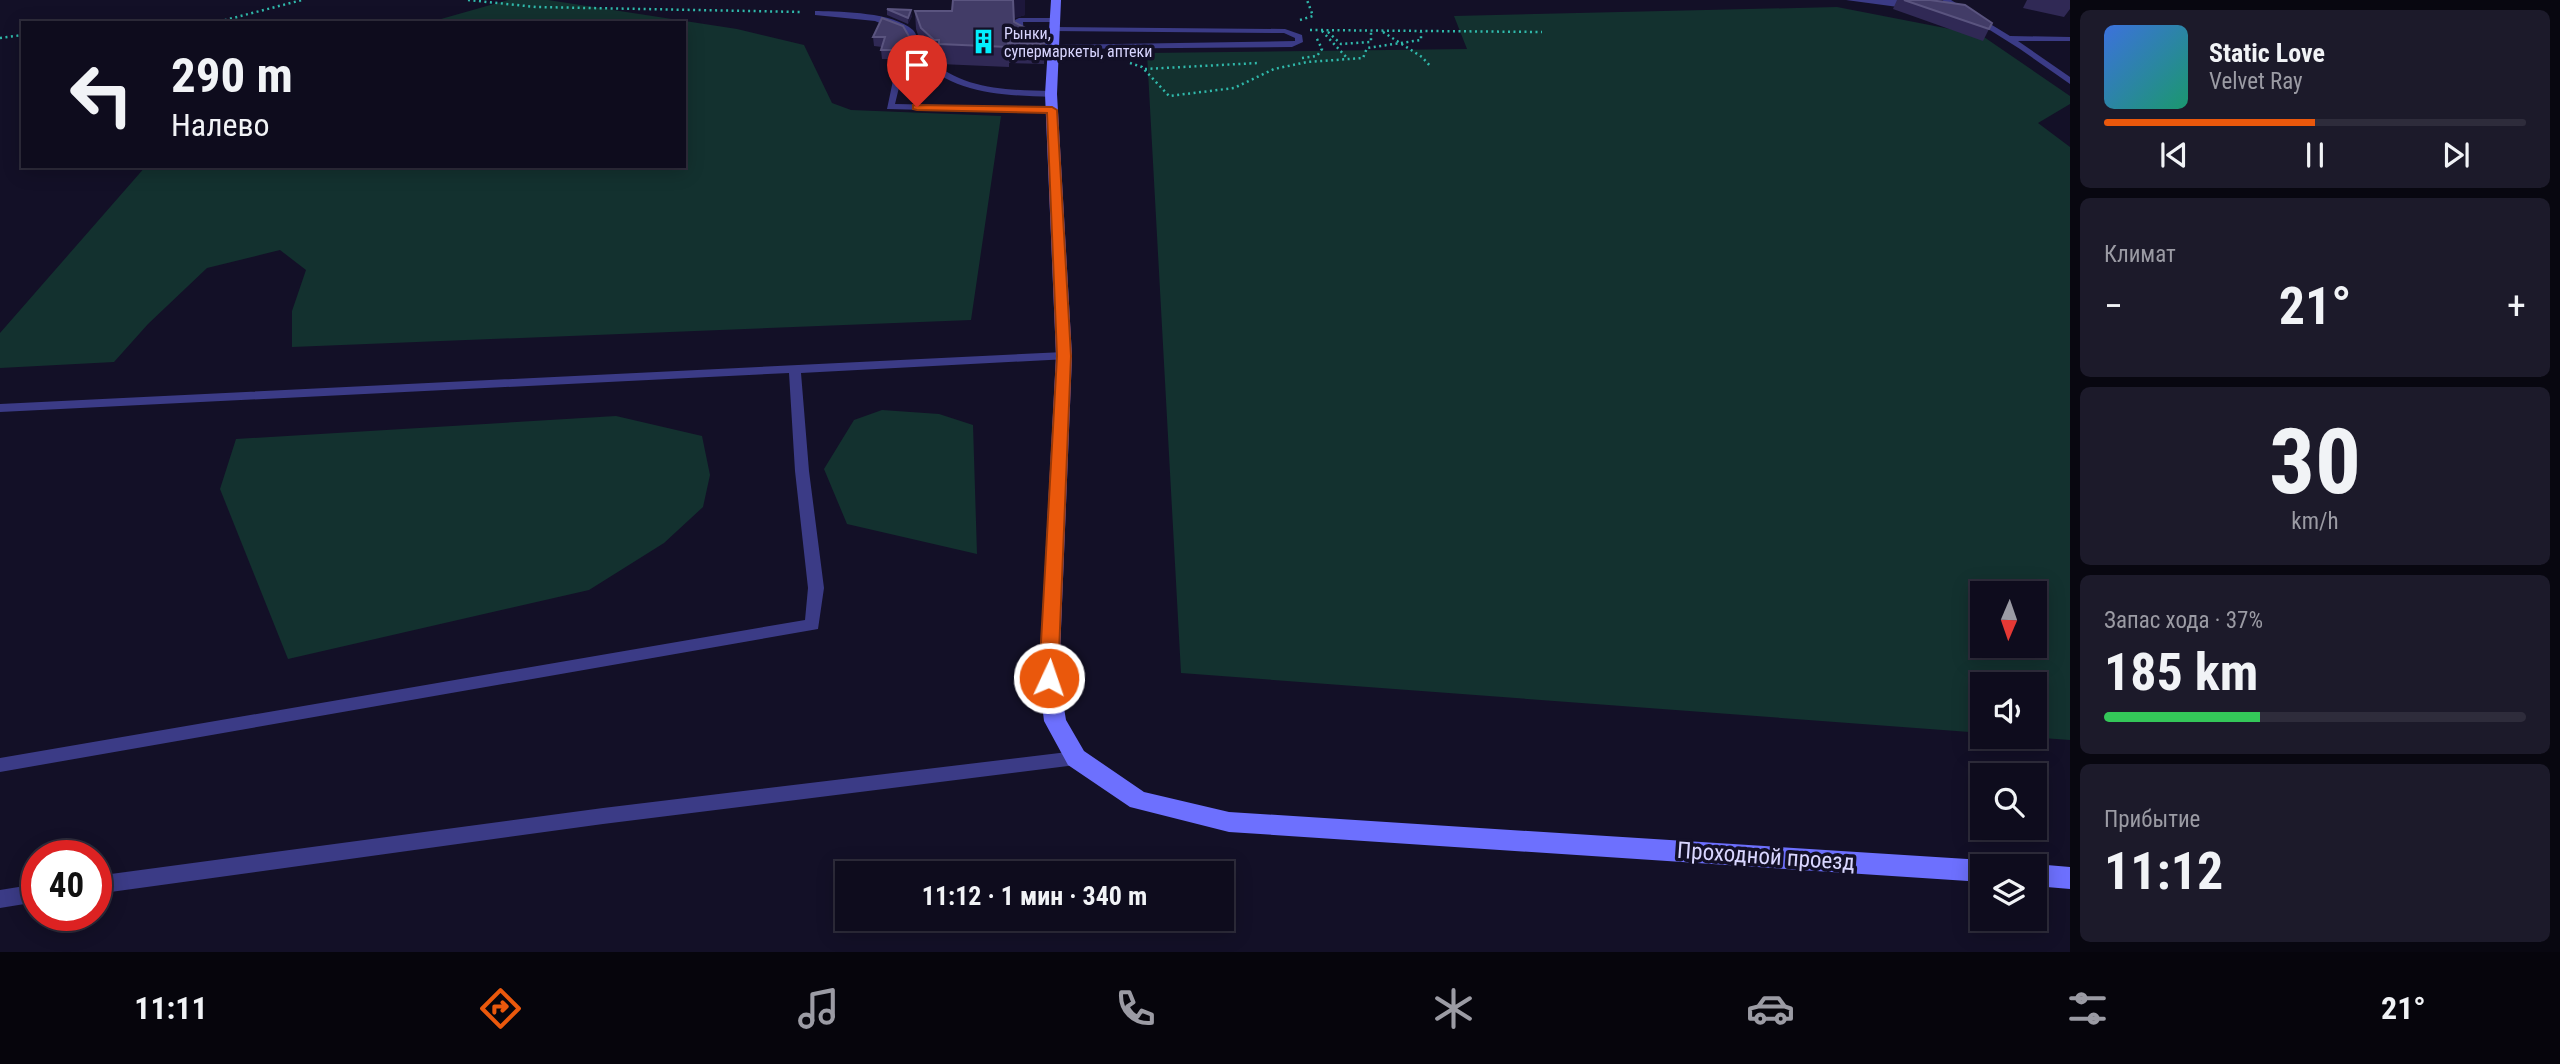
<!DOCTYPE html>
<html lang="ru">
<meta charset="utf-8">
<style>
:root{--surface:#0e0c1d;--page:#1c1a2a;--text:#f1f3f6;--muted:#9b9ba4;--line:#2e2c3b;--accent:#ea580c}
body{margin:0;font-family:"Roboto Condensed",sans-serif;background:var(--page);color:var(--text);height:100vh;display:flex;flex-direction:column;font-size:26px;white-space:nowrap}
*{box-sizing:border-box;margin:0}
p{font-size:23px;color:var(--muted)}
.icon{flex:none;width:38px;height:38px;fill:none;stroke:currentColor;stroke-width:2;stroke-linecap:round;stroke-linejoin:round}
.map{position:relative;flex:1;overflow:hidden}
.side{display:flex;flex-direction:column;gap:10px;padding:10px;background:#080710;width:490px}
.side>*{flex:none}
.guide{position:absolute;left:21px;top:21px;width:665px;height:147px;border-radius:0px;box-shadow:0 4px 18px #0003,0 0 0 2px var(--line);background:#0e0c1d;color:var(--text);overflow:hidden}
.needle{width:46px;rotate:182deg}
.tools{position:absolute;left:1970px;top:581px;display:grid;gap:14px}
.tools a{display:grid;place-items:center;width:77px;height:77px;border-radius:0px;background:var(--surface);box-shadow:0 4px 18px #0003,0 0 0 2px var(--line);font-size:35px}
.speed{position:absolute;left:21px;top:840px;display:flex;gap:14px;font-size:35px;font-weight:700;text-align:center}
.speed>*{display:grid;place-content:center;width:91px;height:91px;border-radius:50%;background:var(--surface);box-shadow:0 4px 18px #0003,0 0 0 2px var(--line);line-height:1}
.speed .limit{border:10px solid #d22;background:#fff;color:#111}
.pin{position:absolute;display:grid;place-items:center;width:60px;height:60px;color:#fff;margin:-72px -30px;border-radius:50% 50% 50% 0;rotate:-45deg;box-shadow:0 0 7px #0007}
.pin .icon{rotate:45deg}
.me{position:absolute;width:77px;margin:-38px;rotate:3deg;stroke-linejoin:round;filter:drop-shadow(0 0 5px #0008)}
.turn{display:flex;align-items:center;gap:24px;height:147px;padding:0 35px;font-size:32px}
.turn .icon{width:91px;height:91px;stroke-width:2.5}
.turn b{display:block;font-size:49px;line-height:60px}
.big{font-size:52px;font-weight:700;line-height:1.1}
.side .tile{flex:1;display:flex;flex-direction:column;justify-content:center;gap:10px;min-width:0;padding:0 24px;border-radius:10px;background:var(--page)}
.side .dial{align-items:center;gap:0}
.dial b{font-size:91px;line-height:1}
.song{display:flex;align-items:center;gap:21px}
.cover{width:84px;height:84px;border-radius:10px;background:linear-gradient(135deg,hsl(220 70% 55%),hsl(160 70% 35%))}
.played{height:7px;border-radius:4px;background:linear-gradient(90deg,var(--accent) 50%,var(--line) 50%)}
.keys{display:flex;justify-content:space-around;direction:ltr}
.heat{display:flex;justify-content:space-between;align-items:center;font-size:38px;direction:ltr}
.charge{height:10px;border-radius:5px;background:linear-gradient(90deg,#34c759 37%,var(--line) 0)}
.trip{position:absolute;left:835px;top:861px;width:399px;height:70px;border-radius:0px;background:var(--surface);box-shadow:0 4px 18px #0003,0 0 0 2px var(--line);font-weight:700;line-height:70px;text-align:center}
.dock{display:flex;height:112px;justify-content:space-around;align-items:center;background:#06050c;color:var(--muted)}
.dock .icon{width:49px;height:49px}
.dock .selected{color:var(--accent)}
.dock b{font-size:32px;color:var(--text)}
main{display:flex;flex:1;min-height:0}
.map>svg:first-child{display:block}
.green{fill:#13312f;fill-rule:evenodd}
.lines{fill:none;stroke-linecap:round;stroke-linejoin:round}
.path{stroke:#30b9ab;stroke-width:2.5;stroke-dasharray:2 3.5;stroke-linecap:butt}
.lane{fill:#3b3b86;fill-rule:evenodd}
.secondary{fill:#6d70fe;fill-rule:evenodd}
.wall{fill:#302955}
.shaded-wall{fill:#1d173b}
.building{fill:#423c67;stroke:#5a547f;stroke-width:2}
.route{fill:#ea580c;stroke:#983908;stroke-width:2}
.labels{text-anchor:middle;stroke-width:7;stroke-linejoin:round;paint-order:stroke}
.far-poi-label{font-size:16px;fill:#d9d6ff;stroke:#131027;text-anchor:start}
.near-street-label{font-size:23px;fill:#d9d6ff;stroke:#131027}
</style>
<main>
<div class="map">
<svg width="2070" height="952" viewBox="0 0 2070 952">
<rect width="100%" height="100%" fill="#131027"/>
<path class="green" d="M508 0H548L737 29 804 45 832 103 851 110 1001 116 971 320 292 347V311L306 270 280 250 207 268 148 324 114 362 0 368V333L146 166H684V23H427Z
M1837 7 1981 35 2070 96V104L2038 123 2070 147V740L2028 737H2035V684H1983V733L1181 673 1147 53 1467 49 1454 16ZM1983 593H2035V646H1983Z
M882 410 939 414 973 425 977 554 847 524 824 469 854 420Z
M616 416 702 436 710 475 703 507 664 543 589 590 288 659 220 489 236 439Z"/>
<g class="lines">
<path class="path" d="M468 0 536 7 803 12
M1300 20 1313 16 1307 0
M214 23 302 0
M1310 30 1542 32
M1322 31 1347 58
M1328 32 1341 44 1371 42V32
M1383 32 1422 57 1431 67
M0 38 23 35
M1302 58 1317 56 1322 49 1316 37
M1130 63 1142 67 1169 96 1234 88 1274 69 1307 62 1363 58 1367 48 1421 40V32
M1145 69 1258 63"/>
<path class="lane" d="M1846 0H1903L1918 4 1914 6 1901 4 1898 7Z
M1942 0H1951L2010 36 2070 37V41H2018L2070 77V84L2020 49Z
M818 11C844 12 892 12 913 30 918 35 916 40 918 45 920 50 925 54 929 58 961 90 1008 90 1051 91L1055 94 1051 97C1004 95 951 95 918 56 911 49 911 40 905 33L875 21 815 15V11Z
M1019 18H1057V22H1023L1024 38 1053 45 1295 41V38L1284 33 1051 31 1050 29 1054 27 1285 29 1302 35 1303 42 1292 47 1053 49 1017 41 1015 20Z
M899 68 903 71 895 104 1052 107 1057 110 1052 113 887 109 895 71Z
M1064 352 1068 353 1070 356 1068 359 801 373 809 471 824 588 818 629 0 772V758L805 620 808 588 795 471 789 373 0 412V404Z
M1076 751 1082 753 1085 758 1082 763 1076 765 603 824 96 894V876L603 808Z
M37 884V902L0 908V890Z"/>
<path class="secondary" d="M1051 0H1061L1057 94 1072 356 1059 678 1066 720 1084 751 1144 792 1229 812 1983 860 1993 866H1983V882L1229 832 1130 807 1068 765 1044 721 1039 678 1056 356 1045 94Z
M2035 864 2070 867V889L2035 886V866H2029Z"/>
</g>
<path class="wall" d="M1897 0H1943L1942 2 1992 23 1983 41 1893 9Z
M2027 0H2070V9L2064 17 2023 8Z
M977 1 1025 15 1014 18V22L1045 38 1044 64 1009 63V67L940 64V59H935L922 47 916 29 915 11H952Z
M887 9 912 16 908 24 887 15Z
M882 18 917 50 918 59H882L881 50 882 47 874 46 873 37Z"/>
<path class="shaded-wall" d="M1012 0H1025V15L1013 19Z
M911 10 912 16 908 24V18Z"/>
<path class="building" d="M953 0H1013L1014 22 1045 38 1044 44 1008 43V47L939 44V40H934L921 28 915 11H952Z
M1904 0H1930L1965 5 1992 23 1989 29Z
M887 9 911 10 908 18Z
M882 18 903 26 917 50H881L885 37H873Z"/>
<path class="route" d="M913 105 1052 107 1057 110 1071 356 1058 678 1055 683 1049 685 1042 683 1039 678 1057 356 1047 113 917 110 913 109Z"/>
<defs>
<symbol id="building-bare" viewBox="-9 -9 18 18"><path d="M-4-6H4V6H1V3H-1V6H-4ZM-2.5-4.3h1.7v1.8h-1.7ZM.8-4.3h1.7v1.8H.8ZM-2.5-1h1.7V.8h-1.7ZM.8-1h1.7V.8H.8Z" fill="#03effe" stroke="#131027" stroke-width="2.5" paint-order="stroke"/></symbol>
</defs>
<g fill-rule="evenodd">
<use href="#building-bare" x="966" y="24" width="35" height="35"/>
</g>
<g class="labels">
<g class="far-poi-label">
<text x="1004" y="39">Рынки,<tspan x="1004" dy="18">супермаркеты, аптеки</tspan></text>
</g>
<g class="near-street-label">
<text transform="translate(1766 856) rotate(4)" y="8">Проходной проезд</text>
</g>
</g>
</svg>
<div class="tools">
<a><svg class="needle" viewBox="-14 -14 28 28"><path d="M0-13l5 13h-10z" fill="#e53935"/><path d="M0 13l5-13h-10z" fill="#9b9ba4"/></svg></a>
<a><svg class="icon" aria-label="sound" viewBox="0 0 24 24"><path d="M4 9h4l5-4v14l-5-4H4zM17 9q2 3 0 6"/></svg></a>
<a><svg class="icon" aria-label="search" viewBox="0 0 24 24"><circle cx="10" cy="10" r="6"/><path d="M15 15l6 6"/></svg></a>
<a><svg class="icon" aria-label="layers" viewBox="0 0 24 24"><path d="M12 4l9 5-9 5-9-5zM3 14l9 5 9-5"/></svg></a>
</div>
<div class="speed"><div class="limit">40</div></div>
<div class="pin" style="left:917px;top:107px;background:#d93025"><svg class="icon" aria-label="arrive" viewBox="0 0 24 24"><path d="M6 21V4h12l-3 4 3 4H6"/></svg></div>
<svg class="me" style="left:1049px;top:678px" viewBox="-20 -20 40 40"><circle r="17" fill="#ea580c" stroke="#fff" stroke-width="3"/><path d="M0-11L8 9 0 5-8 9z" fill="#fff"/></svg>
<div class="trip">11:12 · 1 мин · 340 m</div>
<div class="guide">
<div class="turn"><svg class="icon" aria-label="left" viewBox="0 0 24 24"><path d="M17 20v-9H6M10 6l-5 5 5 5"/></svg><div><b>290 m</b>Налево</div></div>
</div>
</div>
<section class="side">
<div class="tile">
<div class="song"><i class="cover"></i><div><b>Static Love</b><p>Velvet Ray</p></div></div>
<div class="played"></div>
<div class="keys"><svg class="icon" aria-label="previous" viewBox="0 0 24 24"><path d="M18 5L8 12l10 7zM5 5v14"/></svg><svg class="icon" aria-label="pause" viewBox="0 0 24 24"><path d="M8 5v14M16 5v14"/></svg><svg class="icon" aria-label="next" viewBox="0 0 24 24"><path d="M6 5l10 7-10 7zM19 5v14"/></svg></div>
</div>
<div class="tile"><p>Климат</p>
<div class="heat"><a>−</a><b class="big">21°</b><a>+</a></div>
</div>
<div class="tile dial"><b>30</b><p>km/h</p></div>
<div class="tile"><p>Запас хода · 37%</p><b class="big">185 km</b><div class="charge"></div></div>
<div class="tile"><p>Прибытие</p><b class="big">11:12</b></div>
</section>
</main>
<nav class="dock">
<b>11:11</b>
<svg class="icon selected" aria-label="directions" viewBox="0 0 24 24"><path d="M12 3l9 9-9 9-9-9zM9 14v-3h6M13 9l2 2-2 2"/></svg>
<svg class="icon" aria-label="music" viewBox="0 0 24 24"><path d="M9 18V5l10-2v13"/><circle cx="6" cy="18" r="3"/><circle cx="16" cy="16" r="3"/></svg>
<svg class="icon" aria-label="phone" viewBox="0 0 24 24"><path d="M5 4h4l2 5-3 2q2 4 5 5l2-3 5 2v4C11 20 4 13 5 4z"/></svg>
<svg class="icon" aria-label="climate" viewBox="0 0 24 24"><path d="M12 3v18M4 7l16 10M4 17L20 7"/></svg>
<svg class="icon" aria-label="car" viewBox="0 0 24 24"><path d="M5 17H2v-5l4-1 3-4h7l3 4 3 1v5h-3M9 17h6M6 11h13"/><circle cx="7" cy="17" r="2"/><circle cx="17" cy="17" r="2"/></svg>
<svg class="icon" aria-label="filters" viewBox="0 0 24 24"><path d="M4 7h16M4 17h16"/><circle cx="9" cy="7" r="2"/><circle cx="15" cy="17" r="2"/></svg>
<b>21°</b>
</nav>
